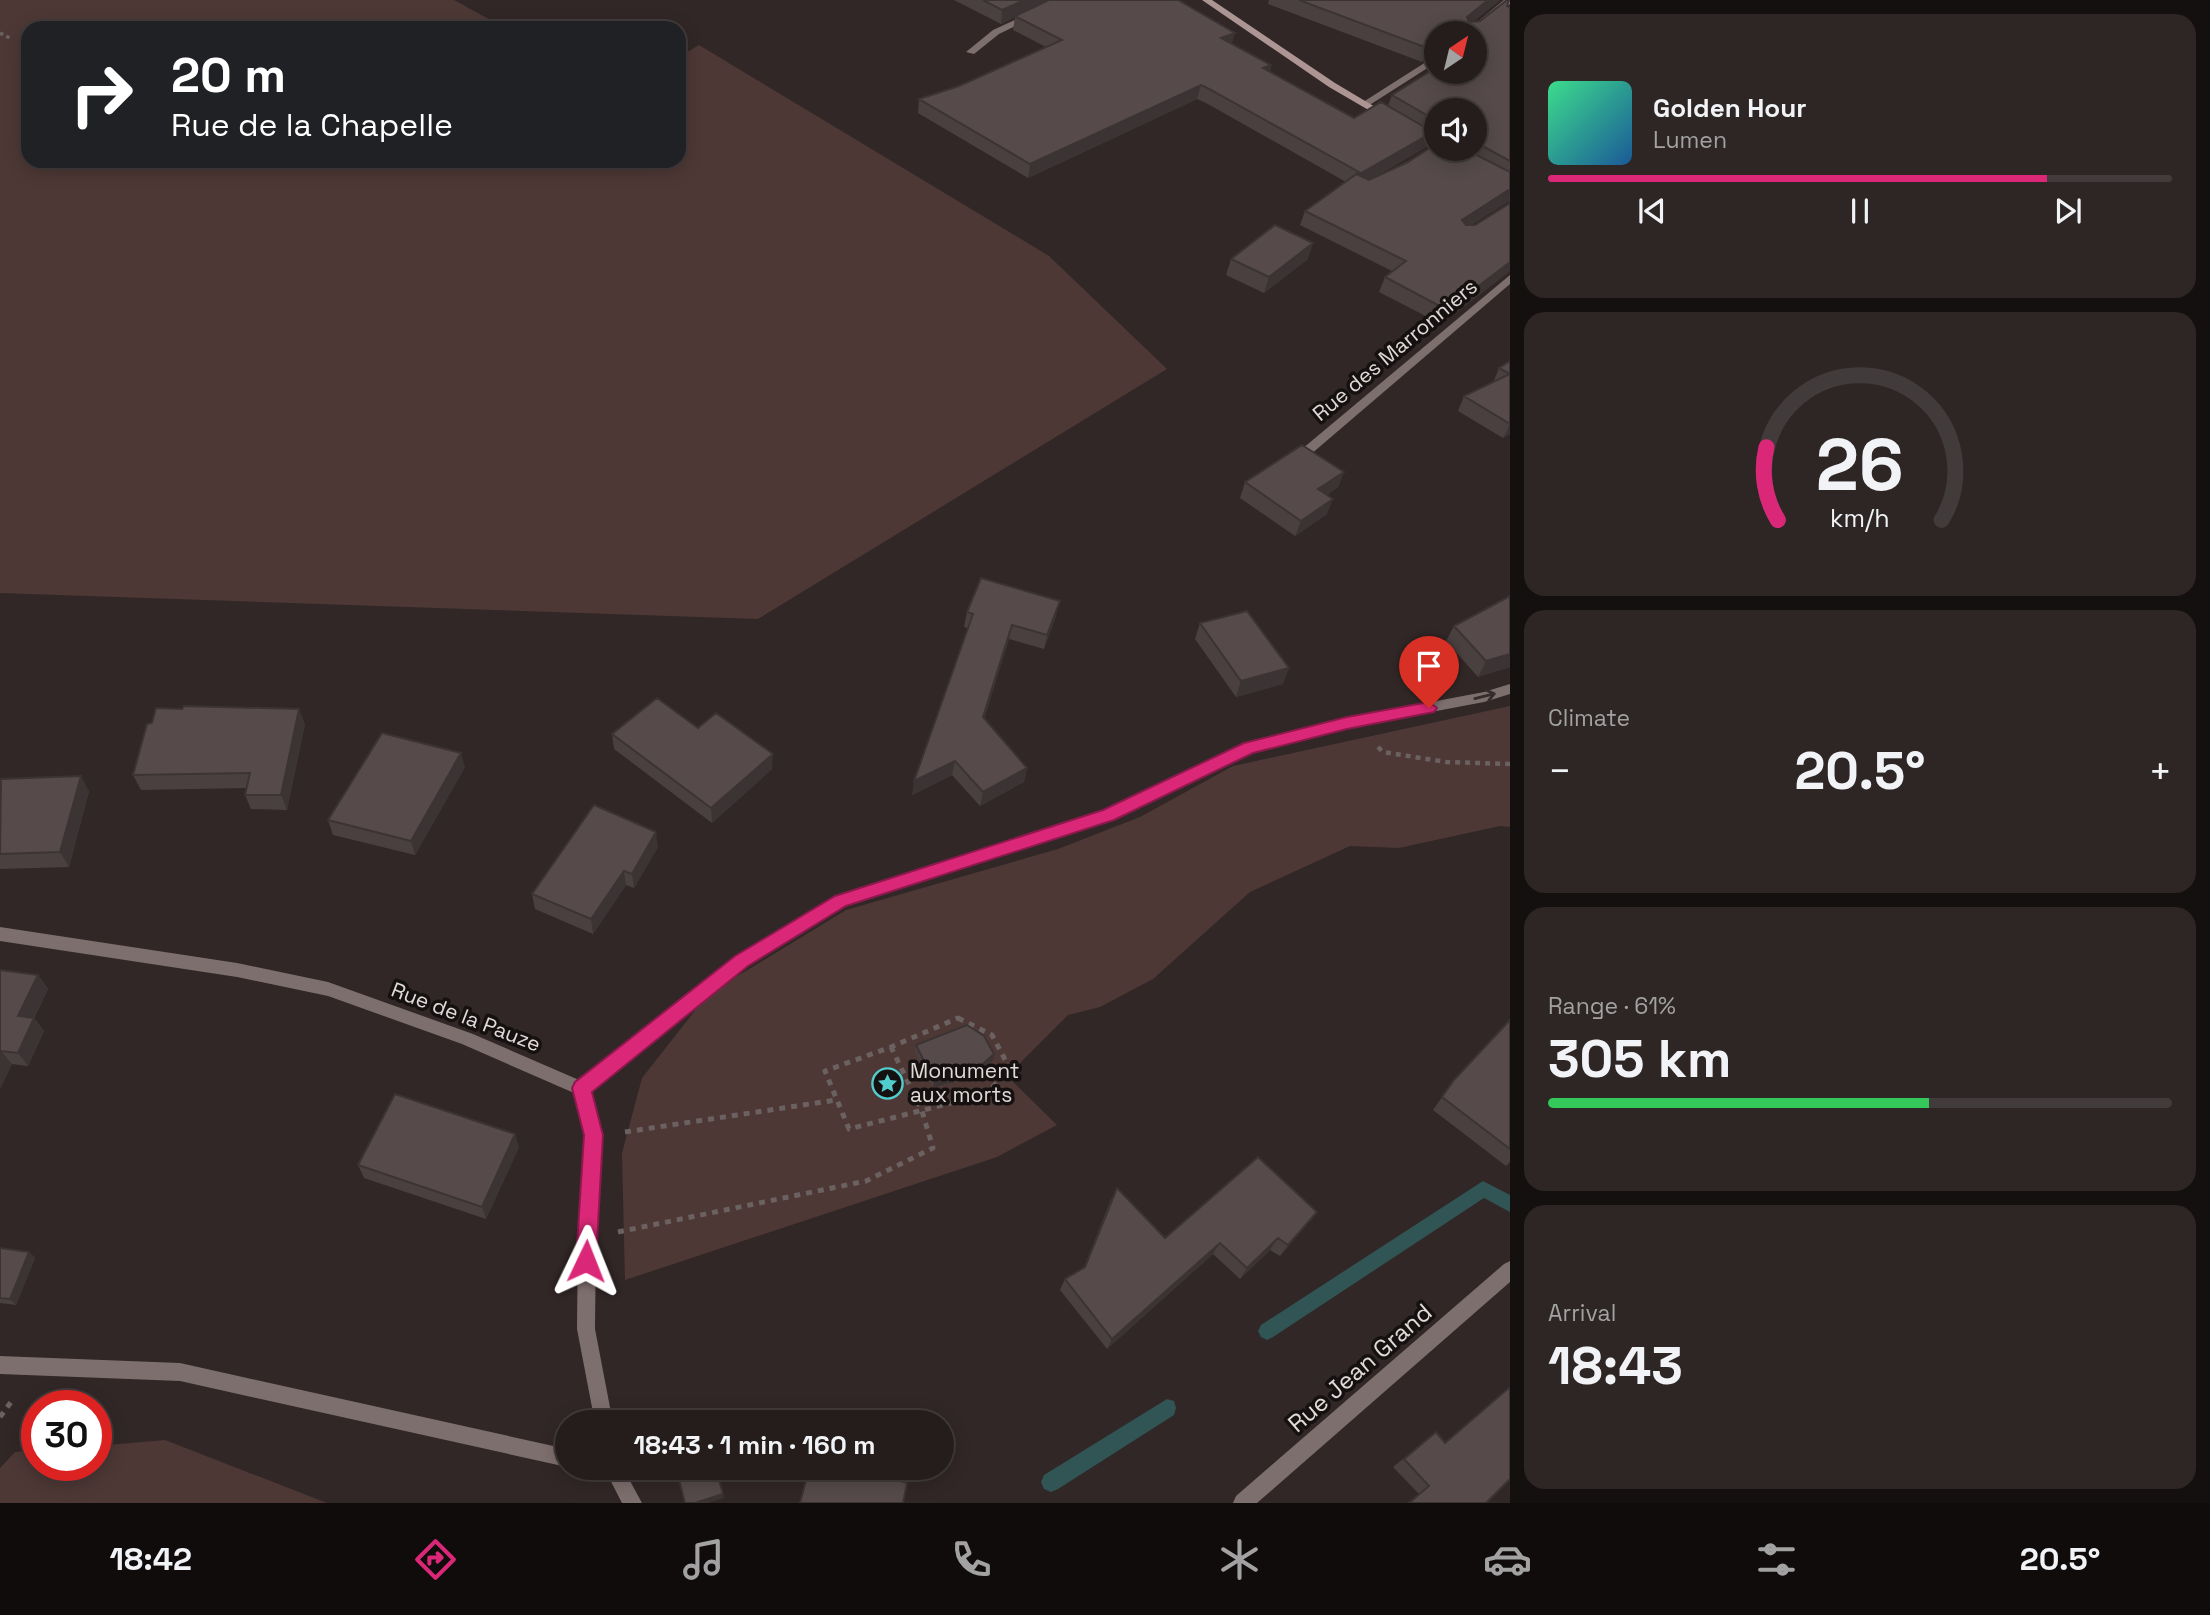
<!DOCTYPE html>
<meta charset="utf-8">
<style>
:root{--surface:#251d1c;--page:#2d2625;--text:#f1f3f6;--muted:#a3a2a3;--line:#423b3b;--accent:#db2777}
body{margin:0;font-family:"Space Grotesk",sans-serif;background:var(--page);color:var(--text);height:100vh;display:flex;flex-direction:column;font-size:26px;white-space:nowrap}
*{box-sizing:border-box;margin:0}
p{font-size:23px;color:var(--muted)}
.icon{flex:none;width:38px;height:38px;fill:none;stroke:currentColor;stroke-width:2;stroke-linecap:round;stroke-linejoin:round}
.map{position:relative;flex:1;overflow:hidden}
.drawer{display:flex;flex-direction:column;gap:14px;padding:14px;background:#14100f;width:700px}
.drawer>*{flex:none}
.hud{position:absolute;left:21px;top:21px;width:665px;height:147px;border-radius:21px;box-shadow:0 4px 18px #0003,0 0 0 2px var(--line);background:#202124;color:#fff;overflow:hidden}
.needle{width:46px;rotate:35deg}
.controls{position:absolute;left:1424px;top:21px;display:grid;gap:14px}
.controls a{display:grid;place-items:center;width:63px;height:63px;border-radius:50%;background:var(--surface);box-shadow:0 4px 18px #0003,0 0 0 2px var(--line);font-size:35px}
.speed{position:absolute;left:21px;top:1390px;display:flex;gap:14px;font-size:35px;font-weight:700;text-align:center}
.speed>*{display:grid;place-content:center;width:91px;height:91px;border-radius:50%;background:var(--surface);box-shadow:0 4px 18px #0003,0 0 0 2px var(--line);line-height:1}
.speed .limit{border:10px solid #d22;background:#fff;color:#111}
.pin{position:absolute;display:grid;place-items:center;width:60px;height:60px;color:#fff;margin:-72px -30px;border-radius:50% 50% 50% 0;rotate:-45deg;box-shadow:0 0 7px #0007}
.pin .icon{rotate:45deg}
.me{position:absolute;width:77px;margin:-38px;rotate:2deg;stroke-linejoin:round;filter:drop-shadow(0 0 5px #0008)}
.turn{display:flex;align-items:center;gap:24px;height:147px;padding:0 35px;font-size:32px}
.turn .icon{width:91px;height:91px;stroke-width:2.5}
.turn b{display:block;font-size:49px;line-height:60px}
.big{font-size:52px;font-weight:800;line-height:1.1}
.drawer .card{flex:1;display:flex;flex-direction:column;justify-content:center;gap:10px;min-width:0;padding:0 24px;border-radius:21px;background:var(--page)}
.drawer .dial{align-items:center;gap:0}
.dial svg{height:182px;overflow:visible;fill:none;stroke:var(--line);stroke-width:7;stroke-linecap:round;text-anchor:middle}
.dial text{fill:var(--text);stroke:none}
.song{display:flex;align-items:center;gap:21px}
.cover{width:84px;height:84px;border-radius:10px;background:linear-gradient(135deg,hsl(150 70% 55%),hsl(210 70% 35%))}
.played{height:7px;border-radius:4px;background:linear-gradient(90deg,var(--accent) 80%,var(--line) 80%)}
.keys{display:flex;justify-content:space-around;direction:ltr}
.heat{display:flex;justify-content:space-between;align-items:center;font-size:38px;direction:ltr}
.charge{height:10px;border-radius:5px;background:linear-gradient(90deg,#34c759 61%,var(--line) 0)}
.trip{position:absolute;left:555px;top:1410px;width:399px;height:70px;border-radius:35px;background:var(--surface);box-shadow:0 4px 18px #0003,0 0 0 2px var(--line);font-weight:800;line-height:70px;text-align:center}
.menu{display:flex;height:112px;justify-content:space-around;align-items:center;background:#0f0c0b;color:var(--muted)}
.menu .icon{width:49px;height:49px}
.menu .on{color:var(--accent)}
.menu b{font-size:32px;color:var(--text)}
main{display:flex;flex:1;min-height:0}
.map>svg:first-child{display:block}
.green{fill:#4d3835}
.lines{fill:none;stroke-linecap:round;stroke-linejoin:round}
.stream{fill:#315454;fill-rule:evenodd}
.path-far2{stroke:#6a6160;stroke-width:3.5;stroke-dasharray:3.5 3.5;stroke-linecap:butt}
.path-far1{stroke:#6a6160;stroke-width:4.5;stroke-dasharray:5 5;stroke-linecap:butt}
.path{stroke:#6a6160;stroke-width:5;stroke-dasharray:6 6;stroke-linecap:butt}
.minor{fill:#7d6f6d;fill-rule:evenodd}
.secondary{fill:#ac9593;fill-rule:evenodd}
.wall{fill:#4a4040;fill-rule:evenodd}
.shaded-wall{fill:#3c3434}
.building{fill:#564b4a;stroke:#3c3434;stroke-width:2}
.oneway{stroke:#352d2d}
.route{fill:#db2777;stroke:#8e194d;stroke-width:2}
.labels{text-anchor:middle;stroke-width:7;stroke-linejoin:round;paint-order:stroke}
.street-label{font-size:21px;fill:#e1dad9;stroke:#161111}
.poi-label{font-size:21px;fill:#e1dad9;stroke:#161111;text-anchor:start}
.near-street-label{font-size:24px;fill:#e1dad9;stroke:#161111}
</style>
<main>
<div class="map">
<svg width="1510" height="1503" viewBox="0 0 1510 1503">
<rect width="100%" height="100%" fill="#312726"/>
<path class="green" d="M0 0H454L505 28H28V161H679V57L699 45 1049 256 1167 369 758 619 0 593Z
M1510 706V827L1500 826 1399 848 1350 846 1250 892 1153 979 1100 1007 1068 1015 1007 1076 1057 1125 997 1157 625 1280 622 1153 642 1078 708 994 846 910 1058 849 1140 817 1233 766Z
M165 1440 327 1503H0V1468L15 1452 37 1450V1465H96V1446Z"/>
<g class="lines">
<path class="stream" d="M1483 1181 1510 1195V1212L1484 1198 1273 1337 1267 1340 1261 1337 1258 1331 1261 1325Z
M1167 1399 1174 1401 1176 1408 1174 1415 1058 1489 1051 1492 1044 1489 1041 1482 1044 1475Z"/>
<path class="path-far2" d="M0 33 12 39"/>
<path class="path-far1" d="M1378 747 1383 752 1446 762 1510 764"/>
<path class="path" d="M958 1018 992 1035 1010 1069 986 1094 849 1129 825 1071 891 1047Z
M625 1132 836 1100
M618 1232 866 1181 933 1148 922 1111 891 1047
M0 1417 14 1398"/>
<path class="minor" d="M1058 0H1069L999 34 974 54 966 52 993 30Z
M1504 0H1510V4L1473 33H1464Z
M1437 55V62L1368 106 1360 104Z
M1510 275V284L1310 455H1302V449Z
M1510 684V694L1484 702 1347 728 1252 753 1113 819 846 906 747 966 590 1091 602 1135 596 1238 595 1329 613 1423H595L577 1329 578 1238 586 1135 574 1093 462 1044 328 996 237 977 0 941V927L237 963 328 982 473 1034 579 1080 737 956 836 897 1103 811 1249 743 1347 718 1484 692Z
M1510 1261V1282L1257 1503H1233L1236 1496 1504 1264Z
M0 1356 180 1363 567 1449V1467L180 1381 0 1374Z
M604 1468H623L642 1503H622Z"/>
<path class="secondary" d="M1202 0H1212L1335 83 1392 117 1384 119 1329 87Z
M1411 130H1417L1437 141V148L1411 134Z"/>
</g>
<path class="wall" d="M954 0H1178L1232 44 1271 65 1270 72 1354 118 1388 106 1392 95 1437 67H1435L1437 61V72H1475L1437 33V54L1422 62 1268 4 1269 0H1500L1474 21H1480L1507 6 1510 7V201H1509L1471 225H1475L1510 203V271L1441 324 1379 292 1385 277 1392 271 1300 225 1305 211 1346 182 1206 103 1197 99 1028 178 918 113 919 99 959 86 1046 47 1013 30 1015 17 1001 24ZM1437 110H1475V149H1437L1369 180 1428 146 1432 135 1437 138Z
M1231 259H1308L1264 293 1226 275Z
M1510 361V434L1503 438 1458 411 1464 396 1493 383 1499 368Z
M1344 472 1338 487 1327 495V514L1295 536 1240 498 1245 482Z
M1510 596V667L1478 677 1446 641 1454 626Z
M967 612 1056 616 1044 649 1009 639 984 719 1027 768 1024 782 980 806 952 775 912 795 968 628 964 627Z
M1200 623 1283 684 1236 697 1195 639Z
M305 724 287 810 251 809 245 795 246 788 141 790 133 775Z
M612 734 772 769 712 823 614 749Z
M465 767 415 855 333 835 328 820Z
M0 782 89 791 69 867 0 869Z
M658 847 634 888 626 885 593 934 535 909 532 894Z
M0 970 38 975 48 989 34 1018 44 1031 28 1066 12 1064 0 1089Z
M1510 1020V1162L1506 1166 1433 1110 1454 1080Z
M916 1045 993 1060 976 1075 933 1088 915 1052Z
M519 1147 486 1219 364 1178 358 1165Z
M1111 1199 1165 1238 1308 1223 1280 1256 1270 1250 1240 1279 1213 1254 1107 1349 1060 1290 1065 1279 1084 1268Z
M0 1248 29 1252 35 1258 16 1305 0 1303Z
M1436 1432 1486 1503 1419 1494 1393 1467Z"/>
<path class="shaded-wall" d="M1024 0H1052L1001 24 1002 10Z
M1488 0H1500L1462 31 1467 17Z
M1235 33 1231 47 1221 38Z
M1437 43V54L1422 62 1427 48Z
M1271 65 1268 79 1263 68Z
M1201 85 1197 99 1028 178 1030 164Z
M1433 132 1428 146 1353 189 1358 175Z
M1510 189V197L1509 201 1456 234 1462 220Z
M1313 243 1308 259 1264 293 1269 277Z
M1510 262V271L1441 324 1447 310Z
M1510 424V434L1503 438Z
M1344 472 1338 487 1313 505 1318 489Z
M1333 499 1327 514 1295 536 1301 521Z
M1060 601 1056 616 1044 649 1047 635Z
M1012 625 1009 639 980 731 983 717Z
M1510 654V667L1478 677 1486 661Z
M1289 668 1283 684 1236 697 1241 681Z
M299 709 305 724 287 810 281 795Z
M461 753 465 767 415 855 411 841Z
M773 754 772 769 712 823 711 808Z
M955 761 952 775 912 795 914 781Z
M1027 768 1024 782 980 806 983 792Z
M81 776 89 791 69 867 60 852Z
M656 832 658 847 634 888 632 874Z
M624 871 626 885 593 934 591 919Z
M38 975 48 989 28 1029 18 1016Z
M34 1018 44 1031 28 1066 18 1053Z
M1 1051 12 1064 0 1089V1053Z
M994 1054 993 1060 976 1075 933 1088 934 1081Z
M515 1134 519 1147 486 1219 482 1207Z
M1317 1212 1308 1223 1280 1256 1288 1245Z
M1278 1238 1270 1250 1240 1279 1247 1268Z
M1220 1243 1213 1254 1107 1349 1112 1339Z
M29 1252 35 1258 16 1305 10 1299Z
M723 1494 724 1498 708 1503H695Z"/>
<path class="building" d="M983 0H1024L1002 10Z
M1049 0H1178L1235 33 1221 38 1271 65 1263 68 1354 118 1381 102 1433 132 1358 175 1369 180 1408 162 1437 143V149H1465L1510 172V189L1462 220 1466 225H1475L1510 203V262L1447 310 1385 277 1406 261 1305 211 1359 172 1209 89 1201 85 1030 164 919 99 959 86 1062 40 1015 16Z
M1299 0H1488L1467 17 1469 22 1480 21 1507 0H1509L1507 6 1510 7V161L1475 142V110H1437V121L1392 95 1437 67V72H1475V33H1437V43L1427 48Z
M1275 225 1313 243 1269 277 1231 259Z
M1510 361V424L1464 396 1510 374 1499 368Z
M1302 445 1344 472 1318 489 1333 499 1301 521 1245 482Z
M981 578 1060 601 1047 635 1012 625 983 717 1027 768 983 792 955 761 914 781 973 614 967 612Z
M1510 596V654L1486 661 1454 626Z
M1247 611 1289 668 1241 681 1200 623Z
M657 698 698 728 716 713 773 754 711 808 612 734Z
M184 706 299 709 281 795H245L250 773 133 775 147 724 152 723 156 708 182 709Z
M382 733 461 753 411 841 328 820Z
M81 776 60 852 0 854 1 779Z
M594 805 656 832 632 874 624 871 591 919 532 894Z
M0 970 38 975 18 1016 34 1018 18 1053 1 1051 0 1053Z
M1510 1020V1149L1442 1097 1454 1080Z
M967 1025 984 1036 994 1054 977 1069 934 1081 916 1045Z
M395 1094 515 1134 482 1207 358 1165Z
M1258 1157 1317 1212 1288 1245 1278 1238 1247 1268 1220 1243 1112 1339 1065 1279 1085 1267 1117 1188 1165 1238Z
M0 1248 29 1252 10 1299 0 1298Z
M1510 1387V1479L1486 1503H1409L1429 1486 1404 1459 1436 1432 1445 1443Z
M702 1415 704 1423H677Z
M676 1468H716L723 1494 695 1503H685Z
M809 1468H858L907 1483 903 1503H800Z"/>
<defs><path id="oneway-shaft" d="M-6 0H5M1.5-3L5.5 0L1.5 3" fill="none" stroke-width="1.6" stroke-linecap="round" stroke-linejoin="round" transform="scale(1.75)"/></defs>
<use class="oneway" href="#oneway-shaft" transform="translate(1485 696) rotate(-14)"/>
<path class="route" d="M1429 702 1437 708 1434 712 1347 729 1253 753 1114 820 846 906 748 966 592 1092 603 1135 596 1261 593 1268 586 1271 579 1268 576 1261 584 1135 572 1088 575 1082 735 956 835 896 1103 810 1244 743 1347 717Z"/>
<defs>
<symbol id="sight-ring" viewBox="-11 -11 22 22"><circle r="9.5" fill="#161111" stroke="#52cdce" stroke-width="1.5"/><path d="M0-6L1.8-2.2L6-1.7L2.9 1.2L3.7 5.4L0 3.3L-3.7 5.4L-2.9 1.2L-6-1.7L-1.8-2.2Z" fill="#52cdce"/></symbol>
</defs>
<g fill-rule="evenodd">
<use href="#sight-ring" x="870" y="1066" width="35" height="35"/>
</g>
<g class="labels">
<g class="street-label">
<text transform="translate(1395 350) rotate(-40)" y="7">Rue des Marronniers</text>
<text transform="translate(466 1017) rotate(21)" y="7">Rue de la Pauze</text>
</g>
<g class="poi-label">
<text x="910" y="1078">Monument<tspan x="910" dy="24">aux morts</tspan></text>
</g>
<g class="near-street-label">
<text transform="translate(1360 1368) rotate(-41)" y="8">Rue Jean Grand</text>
</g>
</g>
</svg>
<div class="controls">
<a><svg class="needle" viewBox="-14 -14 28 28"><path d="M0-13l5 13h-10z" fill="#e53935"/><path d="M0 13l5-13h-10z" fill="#a3a2a3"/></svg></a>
<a><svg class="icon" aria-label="sound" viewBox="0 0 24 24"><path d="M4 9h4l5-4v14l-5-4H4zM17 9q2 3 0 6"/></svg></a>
</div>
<div class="speed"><div class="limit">30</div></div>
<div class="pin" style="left:1429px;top:708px;background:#d93025"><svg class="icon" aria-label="arrive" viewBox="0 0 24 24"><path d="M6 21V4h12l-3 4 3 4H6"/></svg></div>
<svg class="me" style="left:586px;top:1261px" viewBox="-20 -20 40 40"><path d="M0-17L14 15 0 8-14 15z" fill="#db2777" stroke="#fff" stroke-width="4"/></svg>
<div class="trip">18:43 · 1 min · 160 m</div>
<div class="hud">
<div class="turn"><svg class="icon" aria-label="right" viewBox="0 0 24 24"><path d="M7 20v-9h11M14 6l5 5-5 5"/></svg><div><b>20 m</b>Rue de la Chapelle</div></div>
</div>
</div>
<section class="drawer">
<div class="card">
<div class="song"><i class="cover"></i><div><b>Golden Hour</b><p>Lumen</p></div></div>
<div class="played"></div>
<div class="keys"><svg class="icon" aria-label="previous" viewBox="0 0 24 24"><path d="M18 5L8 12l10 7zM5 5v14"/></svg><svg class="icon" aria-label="pause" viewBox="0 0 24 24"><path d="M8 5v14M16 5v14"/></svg><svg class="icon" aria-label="next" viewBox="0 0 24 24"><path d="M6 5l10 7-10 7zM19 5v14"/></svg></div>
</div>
<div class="card dial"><svg viewBox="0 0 100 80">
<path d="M14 69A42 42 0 1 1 86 69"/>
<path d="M14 69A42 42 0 0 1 9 37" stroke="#db2777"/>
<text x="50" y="56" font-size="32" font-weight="700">26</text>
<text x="50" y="72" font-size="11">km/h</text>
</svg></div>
<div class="card"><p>Climate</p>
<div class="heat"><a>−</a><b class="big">20.5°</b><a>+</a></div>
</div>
<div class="card"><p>Range · 61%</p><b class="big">305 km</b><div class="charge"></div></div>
<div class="card"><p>Arrival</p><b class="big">18:43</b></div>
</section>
</main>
<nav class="menu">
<b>18:42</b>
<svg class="icon on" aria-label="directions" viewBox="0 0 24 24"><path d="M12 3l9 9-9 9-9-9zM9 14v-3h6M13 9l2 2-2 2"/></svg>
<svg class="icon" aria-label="music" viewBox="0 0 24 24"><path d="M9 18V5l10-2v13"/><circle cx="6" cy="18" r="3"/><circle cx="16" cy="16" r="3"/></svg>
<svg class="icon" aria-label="phone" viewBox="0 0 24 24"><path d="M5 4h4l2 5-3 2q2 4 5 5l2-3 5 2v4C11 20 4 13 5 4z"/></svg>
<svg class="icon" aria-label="climate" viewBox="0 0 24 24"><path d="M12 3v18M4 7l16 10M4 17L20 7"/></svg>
<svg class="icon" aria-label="car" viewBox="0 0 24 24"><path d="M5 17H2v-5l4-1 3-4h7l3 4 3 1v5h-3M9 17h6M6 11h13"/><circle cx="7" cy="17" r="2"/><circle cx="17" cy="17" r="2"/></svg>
<svg class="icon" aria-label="filters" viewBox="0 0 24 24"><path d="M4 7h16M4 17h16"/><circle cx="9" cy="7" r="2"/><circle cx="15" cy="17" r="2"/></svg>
<b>20.5°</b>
</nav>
